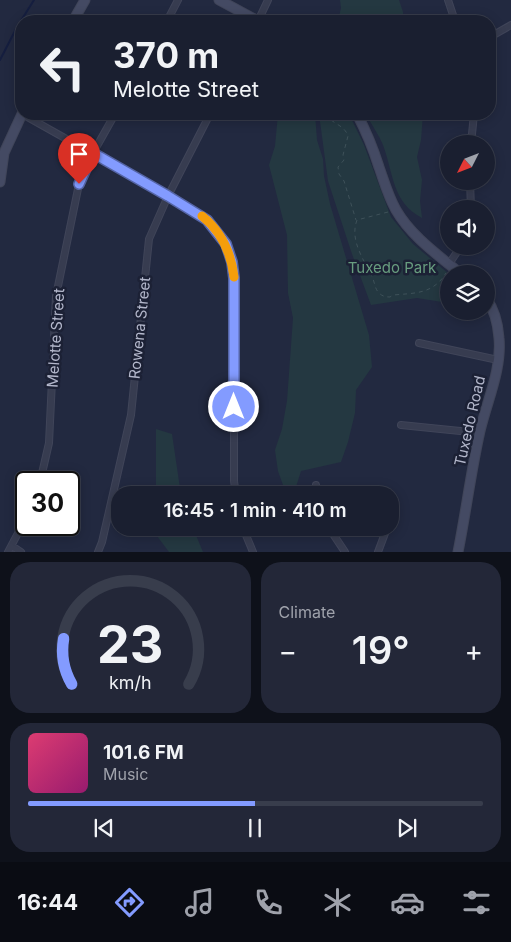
<!DOCTYPE html>
<meta charset="utf-8">
<style>
:root{--surface:#1a1f30;--page:#232738;--text:#f1f3f6;--muted:#9fa2ab;--line:#383d4c;--accent:#839bff}
body{margin:0;font-family:Inter,sans-serif;background:var(--page);color:var(--text);height:100vh;display:flex;flex-direction:column;font-size:19px;white-space:nowrap}
*{box-sizing:border-box;margin:0}
p{font-size:16px;color:var(--muted)}
.icon{flex:none;width:28px;height:28px;fill:none;stroke:currentColor;stroke-width:2;stroke-linecap:round;stroke-linejoin:round}
.map{position:relative;height:552px;overflow:hidden}
.drawer{display:flex;flex-direction:column;gap:10px;padding:10px;background:#0e111a;flex:1}
.drawer>*{flex:none}
.hud{position:absolute;left:15px;top:15px;width:481px;height:105px;border-radius:20px;box-shadow:0 2px 12px #0003,0 0 0 1px var(--line);background:#1a1f30;color:var(--text);overflow:hidden}
.needle{width:32px;rotate:228deg}
.buttons{position:absolute;left:440px;top:135px;display:grid;gap:10px}
.buttons a{display:grid;place-items:center;width:55px;height:55px;border-radius:50%;background:var(--surface);box-shadow:0 2px 12px #0003,0 0 0 1px var(--line);font-size:25px}
.speed{position:absolute;left:15px;top:471px;display:flex;gap:10px;font-size:25px;font-weight:700;text-align:center}
.speed>*{display:grid;place-content:center;width:65px;height:65px;border-radius:50%;background:var(--surface);box-shadow:0 2px 12px #0003,0 0 0 1px var(--line);line-height:1}
.speed .limit{border:2px solid #111;border-radius:8px;background:#fff;color:#111}
.pin{position:absolute;display:grid;place-items:center;width:42px;height:42px;color:#fff;margin:-51px -21px;border-radius:50% 50% 50% 0;rotate:-45deg;box-shadow:0 0 5px #0007}
.pin .icon{rotate:45deg}
.me{position:absolute;width:55px;margin:-28px;rotate:0deg;stroke-linejoin:round;filter:drop-shadow(0 0 4px #0008)}
.turn{display:flex;align-items:center;gap:18px;height:105px;padding:0 15px;font-size:22px}
.turn .icon{width:65px;height:65px;stroke-width:2.5}
.turn b{display:block;font-size:35px;line-height:42px}
.big{font-size:38px;font-weight:600;line-height:1.1}
.drawer .widget{flex:1;display:flex;flex-direction:column;justify-content:center;gap:8px;min-width:0;padding:0 18px;border-radius:20px;background:var(--page)}
.drawer .dial{align-items:center;gap:0}
.dial svg{height:130px;overflow:visible;fill:none;stroke:var(--line);stroke-width:7;stroke-linecap:round;text-anchor:middle}
.dial text{fill:var(--text);stroke:none}
.song{display:flex;align-items:center;gap:15px}
.cover{width:60px;height:60px;border-radius:8px;background:linear-gradient(135deg,hsl(340 70% 55%),hsl(320 70% 35%))}
.played{height:5px;border-radius:2px;background:linear-gradient(90deg,var(--accent) 50%,var(--line) 50%)}
.keys{display:flex;justify-content:space-around;direction:ltr}
.heat{display:flex;justify-content:space-between;align-items:center;font-size:28px;direction:ltr}
.drawer .tiles{flex:1;display:grid;gap:10px;grid-template-columns:1fr 1fr}
.widget:last-child{grid-column:span 2}
.trip{position:absolute;left:111px;top:486px;width:288px;height:50px;border-radius:20px;background:var(--surface);box-shadow:0 2px 12px #0003,0 0 0 1px var(--line);font-weight:600;line-height:50px;text-align:center}
.tabs{display:flex;height:80px;justify-content:space-around;align-items:center;background:#0a0c13;color:var(--muted)}
.tabs .icon{width:35px;height:35px}
.tabs .current{color:var(--accent)}
.tabs b{font-size:22px;color:var(--text)}
.map>svg:first-child{display:block}
.green{fill:#243841}
.lines{fill:none;stroke-linecap:round;stroke-linejoin:round}
.stream{stroke:#151e3f;stroke-width:2}
.street-casing{stroke:#404559;stroke-width:8}
.secondary-casing{stroke:#404559;stroke-width:11}
.path{stroke:#3e5159;stroke-width:1;stroke-dasharray:4 4;stroke-linecap:butt}
.street{stroke:#373c50;stroke-width:6}
.secondary{stroke:#444a63;stroke-width:9}
.route-casing{stroke:#5565a6;stroke-width:12}
.route{stroke:#839bff;stroke-width:9}
.slow{stroke:#f59e0b;stroke-width:9}
.labels{text-anchor:middle;stroke-width:5;stroke-linejoin:round;paint-order:stroke}
.park-label{font-size:15px;fill:#689d7f;stroke:#1c2135}
.street-label{font-size:15px;fill:#b3b7cb;stroke:#1c2135}
</style>
<div class="map">
<svg width="511" height="552" viewBox="0 0 511 552">
<rect width="100%" height="100%" fill="#222940"/>
<path class="green" d="M340 0H399L403 12V21H338L341 8Z
M278 114H315L317 140 323 159 324 176 330 204 369 335 372 367 356 390 355 413 348 442 341 462 301 471 296 487 283 485 278 471 275 450 282 429 287 401 293 318 288 293 287 235 269 165 275 146Z
M319 114H349L364 145 391 217 413 244 449 274V293L442 302 417 298 371 305 352 254 328 181Z
M366 114H423L421 140 417 157 422 180 420 201 422 218C392 202 394 175 383 145 379 135 371 124 366 114Z
M156 429 172 434 181 495H156Z
M155 528H193L203 552H169L154 532Z"/>
<g class="lines">
<path class="stream" d="M0 60 17 27 34 0"/>
<defs>
<path id="street" d="M448 0 455 21
M167 21 178 0
M258 21 268 0
M490 37 511 25
M22 114 200 214C222 232 231 250 234 278V481L236 495
M471 144 474 114
M470 181 471 209
M449 264 461 246
M419 343 498 360
M401 425 480 433
M40 482 49 443 56 296 79 184 93 153 115 114
M316 485 318 495
M390 511 391 508
M243 528 253 552
M329 528 345 552
M12 546 21 552
M8 552 26 518
M98 552 102 542 131 415 149 239 168 196 210 114
M378 552 387 528"/>
<path id="secondary" d="M219 0 258 21
M73 21 85 0
M357 114C366 131 373 148 379 167 384 181 388 196 396 210 411 236 438 255 461 274
M0 182 4 153 22 114
M458 552C466 512 471 471 480 431 487 401 502 369 499 338 498 324 494 309 486 298"/>
</defs>
<use href="#street" class="street-casing"/>
<use href="#secondary" class="secondary-casing"/>
<path class="path" d="M326 114C331 124 344 124 348 136L343 155 344 160 338 167 339 174 344 181 356 220
M388 212 357 220C349 241 365 261 373 279 375 284 375 289 379 293 382 296 385 297 390 297L393 295C416 293 433 294 446 273"/>
<use href="#street" class="street"/>
<use href="#secondary" class="secondary"/>
</g>
<g class="lines">
<defs>
<path id="route" d="M79 184 93 153 168 196 207 220 226 244 232 262 234 278V407"/>
</defs>
<use href="#route" class="route-casing"/>
<use href="#route" class="route"/>
<path class="slow" d="M202 216C222 232 231 252 234 277"/>
</g>
<g class="labels">
<g class="park-label">
<text x="392" y="273">Tuxedo Park</text>
</g>
<g class="street-label">
<text transform="translate(140 328) rotate(-84)" y="5">Rowena Street</text>
<text transform="translate(56 338) rotate(-86)" y="5">Melotte Street</text>
<text transform="translate(470 421) rotate(-77)" y="5">Tuxedo Road</text>
</g>
</g>
</svg>
<div class="buttons">
<a><svg class="needle" viewBox="-14 -14 28 28"><path d="M0-13l5 13h-10z" fill="#e53935"/><path d="M0 13l5-13h-10z" fill="#9fa2ab"/></svg></a>
<a><svg class="icon" aria-label="sound" viewBox="0 0 24 24"><path d="M4 9h4l5-4v14l-5-4H4zM17 9q2 3 0 6"/></svg></a>
<a><svg class="icon" aria-label="layers" viewBox="0 0 24 24"><path d="M12 4l9 5-9 5-9-5zM3 14l9 5 9-5"/></svg></a>
</div>
<div class="speed"><div class="limit">30</div></div>
<div class="pin" style="left:79px;top:184px;background:#d93025"><svg class="icon" aria-label="arrive" viewBox="0 0 24 24"><path d="M6 21V4h12l-3 4 3 4H6"/></svg></div>
<svg class="me" style="left:234px;top:407px" viewBox="-20 -20 40 40"><circle r="17" fill="#839bff" stroke="#fff" stroke-width="3"/><path d="M0-11L8 9 0 5-8 9z" fill="#fff"/></svg>
<div class="trip">16:45 · 1 min · 410 m</div>
<div class="hud">
<div class="turn"><svg class="icon" aria-label="left" viewBox="0 0 24 24"><path d="M17 20v-9H6M10 6l-5 5 5 5"/></svg><div><b>370 m</b>Melotte Street</div></div>
</div>
</div>
<section class="drawer">
<div class="tiles">
<div class="widget dial"><svg viewBox="0 0 100 80">
<path d="M14 69A42 42 0 1 1 86 69"/>
<path d="M14 69A42 42 0 0 1 9 41" stroke="#839bff"/>
<text x="50" y="56" font-size="32" font-weight="700">23</text>
<text x="50" y="72" font-size="11">km/h</text>
</svg></div>
<div class="widget"><p>Climate</p>
<div class="heat"><a>−</a><b class="big">19°</b><a>+</a></div>
</div>
<div class="widget">
<div class="song"><i class="cover"></i><div><b>101.6 FM</b><p>Music</p></div></div>
<div class="played"></div>
<div class="keys"><svg class="icon" aria-label="previous" viewBox="0 0 24 24"><path d="M18 5L8 12l10 7zM5 5v14"/></svg><svg class="icon" aria-label="pause" viewBox="0 0 24 24"><path d="M8 5v14M16 5v14"/></svg><svg class="icon" aria-label="next" viewBox="0 0 24 24"><path d="M6 5l10 7-10 7zM19 5v14"/></svg></div>
</div>
</div>
</section>
<nav class="tabs">
<b>16:44</b>
<svg class="icon current" aria-label="directions" viewBox="0 0 24 24"><path d="M12 3l9 9-9 9-9-9zM9 14v-3h6M13 9l2 2-2 2"/></svg>
<svg class="icon" aria-label="music" viewBox="0 0 24 24"><path d="M9 18V5l10-2v13"/><circle cx="6" cy="18" r="3"/><circle cx="16" cy="16" r="3"/></svg>
<svg class="icon" aria-label="phone" viewBox="0 0 24 24"><path d="M5 4h4l2 5-3 2q2 4 5 5l2-3 5 2v4C11 20 4 13 5 4z"/></svg>
<svg class="icon" aria-label="climate" viewBox="0 0 24 24"><path d="M12 3v18M4 7l16 10M4 17L20 7"/></svg>
<svg class="icon" aria-label="car" viewBox="0 0 24 24"><path d="M5 17H2v-5l4-1 3-4h7l3 4 3 1v5h-3M9 17h6M6 11h13"/><circle cx="7" cy="17" r="2"/><circle cx="17" cy="17" r="2"/></svg>
<svg class="icon" aria-label="filters" viewBox="0 0 24 24"><path d="M4 7h16M4 17h16"/><circle cx="9" cy="7" r="2"/><circle cx="15" cy="17" r="2"/></svg>
</nav>
